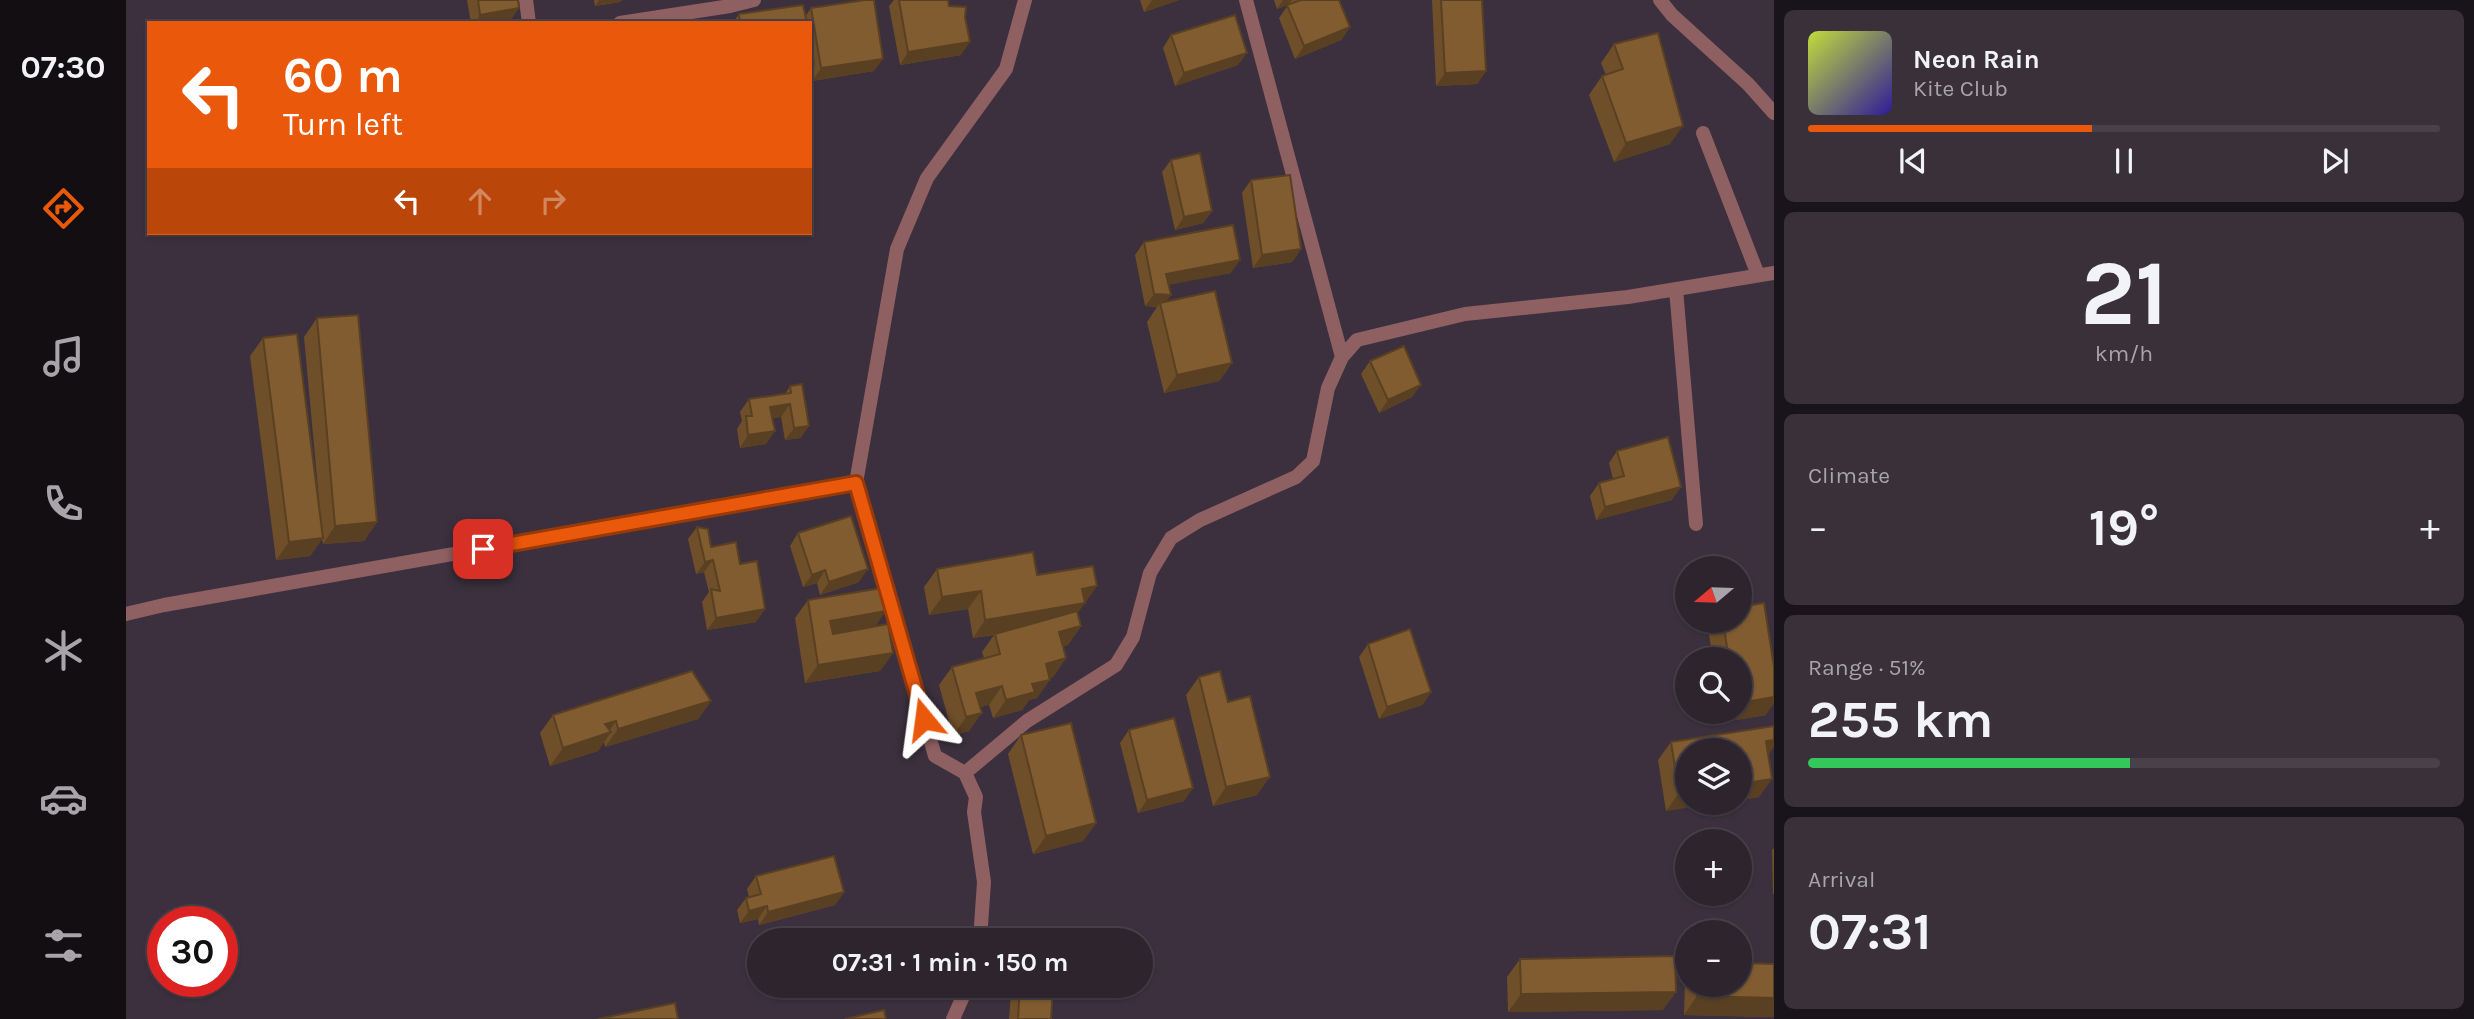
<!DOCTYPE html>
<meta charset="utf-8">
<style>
:root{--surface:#2d242e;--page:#39303a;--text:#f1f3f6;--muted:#a7a4aa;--line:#48414a;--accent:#ea580c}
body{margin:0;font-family:Karla,sans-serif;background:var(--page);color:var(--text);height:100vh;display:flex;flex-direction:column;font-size:26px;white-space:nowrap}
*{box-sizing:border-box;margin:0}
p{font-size:23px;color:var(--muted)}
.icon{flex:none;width:38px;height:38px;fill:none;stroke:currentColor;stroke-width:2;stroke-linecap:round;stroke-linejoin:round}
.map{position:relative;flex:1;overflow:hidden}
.sheet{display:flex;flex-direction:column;gap:10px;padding:10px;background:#191419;width:700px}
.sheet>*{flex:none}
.guide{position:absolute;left:21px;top:21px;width:665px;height:214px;border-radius:0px;box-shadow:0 2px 5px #0004,0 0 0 2px var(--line);background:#ea580c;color:#fff;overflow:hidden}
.needle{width:46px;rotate:251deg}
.tools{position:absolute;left:1549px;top:556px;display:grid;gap:14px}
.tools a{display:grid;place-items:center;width:77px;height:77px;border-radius:50%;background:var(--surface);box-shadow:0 2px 5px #0004,0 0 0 2px var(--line);font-size:35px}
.speed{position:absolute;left:21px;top:906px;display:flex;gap:14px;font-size:35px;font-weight:700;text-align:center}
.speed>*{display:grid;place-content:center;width:91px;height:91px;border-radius:50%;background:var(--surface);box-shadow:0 2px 5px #0004,0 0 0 2px var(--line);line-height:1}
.speed .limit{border:10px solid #d22;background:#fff;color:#111}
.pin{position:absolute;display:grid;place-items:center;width:60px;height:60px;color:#fff;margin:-30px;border-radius:14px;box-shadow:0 4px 10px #0006}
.me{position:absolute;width:77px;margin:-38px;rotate:344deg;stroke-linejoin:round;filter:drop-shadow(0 0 5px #0008)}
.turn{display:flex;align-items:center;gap:24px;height:147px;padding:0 21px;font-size:32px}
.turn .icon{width:91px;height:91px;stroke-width:2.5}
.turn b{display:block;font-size:49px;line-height:60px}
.lanes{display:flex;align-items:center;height:66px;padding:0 21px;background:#0003;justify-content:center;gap:35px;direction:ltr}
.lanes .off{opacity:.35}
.big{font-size:52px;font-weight:700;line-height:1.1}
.sheet .widget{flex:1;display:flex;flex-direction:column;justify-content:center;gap:10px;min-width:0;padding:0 24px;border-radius:10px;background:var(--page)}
.sheet .dial{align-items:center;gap:0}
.dial b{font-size:91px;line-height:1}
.song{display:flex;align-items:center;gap:21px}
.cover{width:84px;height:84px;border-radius:10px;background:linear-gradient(135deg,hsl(70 70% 55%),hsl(250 70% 35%))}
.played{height:7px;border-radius:4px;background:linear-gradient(90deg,var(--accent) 45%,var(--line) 45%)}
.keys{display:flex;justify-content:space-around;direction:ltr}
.heat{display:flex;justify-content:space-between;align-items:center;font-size:38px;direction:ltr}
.charge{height:10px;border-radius:5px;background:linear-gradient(90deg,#34c759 51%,var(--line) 0)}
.trip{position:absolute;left:621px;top:928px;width:406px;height:70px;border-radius:35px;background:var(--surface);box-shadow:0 2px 5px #0004,0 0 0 2px var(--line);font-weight:700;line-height:70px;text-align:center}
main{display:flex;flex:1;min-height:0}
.dock{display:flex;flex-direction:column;width:126px;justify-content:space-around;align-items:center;background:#120e12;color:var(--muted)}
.dock .icon{width:49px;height:49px}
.dock .active{color:var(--accent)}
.dock b{font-size:32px;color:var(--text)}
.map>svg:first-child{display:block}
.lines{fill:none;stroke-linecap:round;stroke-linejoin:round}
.street{stroke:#8f6062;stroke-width:14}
.wall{fill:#6e4f29}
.shaded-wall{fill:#5a4022}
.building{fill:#805c30;stroke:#5a4022;stroke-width:2}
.route-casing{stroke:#983908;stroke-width:18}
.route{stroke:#ea580c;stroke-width:12}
</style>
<main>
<nav class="dock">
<b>07:30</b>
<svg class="icon active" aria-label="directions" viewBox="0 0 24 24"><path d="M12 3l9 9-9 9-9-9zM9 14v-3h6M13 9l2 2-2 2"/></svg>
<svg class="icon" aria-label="music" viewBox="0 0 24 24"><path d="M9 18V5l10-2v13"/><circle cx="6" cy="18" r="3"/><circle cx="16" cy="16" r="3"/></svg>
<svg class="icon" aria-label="phone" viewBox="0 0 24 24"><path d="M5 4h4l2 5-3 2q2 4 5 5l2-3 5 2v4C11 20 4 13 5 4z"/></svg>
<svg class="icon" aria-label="climate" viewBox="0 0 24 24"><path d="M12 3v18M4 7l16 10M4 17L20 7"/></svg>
<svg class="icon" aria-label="car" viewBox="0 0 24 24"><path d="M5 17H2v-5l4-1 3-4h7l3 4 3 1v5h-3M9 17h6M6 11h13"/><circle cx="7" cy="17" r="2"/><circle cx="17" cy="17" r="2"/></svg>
<svg class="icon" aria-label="filters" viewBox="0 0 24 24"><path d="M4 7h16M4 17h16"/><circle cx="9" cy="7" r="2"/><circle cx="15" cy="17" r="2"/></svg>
</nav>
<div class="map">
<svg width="1648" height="1019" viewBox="0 0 1648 1019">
<rect width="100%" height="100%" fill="#3c303e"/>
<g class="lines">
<path class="street" d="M400 0 403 23
M1120 0 1216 357
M1534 0 1546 15 1622 84 1648 113
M494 23 604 6 628 0
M1577 133 1632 275
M1550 289 1570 524
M0 614 38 605 730 483
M839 773 809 756 730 483 771 249 801 178 880 69 899 0
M854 940 858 882 848 812 850 797 839 773 901 721 990 665 1007 637 1024 573 1045 538 1074 520 1170 477 1187 461 1202 388 1216 357 1231 340 1339 314 1502 297 1648 273
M827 1019 842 985"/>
</g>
<path class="wall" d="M341 0H392L385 20 371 23H345Z
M468 0H496L494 2 469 6Z
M768 0H822L835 55 774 65 763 6Z
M1014 0H1053L1018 12Z
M1148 0H1213L1224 27 1215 40 1169 59 1153 18 1162 5 1151 9Z
M1306 0H1356L1360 71 1351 84 1310 86Z
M685 8 748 71 686 81 684 71V23H607L613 14 679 17Z
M1045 35 1112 65 1049 86 1037 48Z
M1488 44 1544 144 1488 162 1463 95 1476 76 1480 75 1475 63Z
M1045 160 1086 211 1077 223 1049 230 1036 172Z
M1125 180 1175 249 1166 262 1127 268 1116 193Z
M1018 242 1105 273 1043 284 1040 302 1106 363 1093 381 1038 393 1021 322 1031 307 1019 306 1009 255Z
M191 318 251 522 238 541 197 544 196 539 184 556 150 560 124 356 137 338 194 511 178 337Z
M1244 361 1286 397 1253 413 1235 374Z
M664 386 683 426 674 438 659 440 655 417 646 418 640 444 614 448 611 429 616 421 614 412 623 399 659 394Z
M1491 451 1546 500 1470 520 1464 496 1473 483 1487 479 1483 463Z
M571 527 585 547 630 622 581 630 576 602 583 592 578 572 570 574 562 539Z
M672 533 733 582 694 595 691 583 677 587 664 546Z
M811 569 911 575 971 586 951 613 955 626 942 645 937 646 940 658 927 677 923 678 911 698 903 700 896 710 867 718 863 705 854 707 843 731 827 736 813 685 826 667 858 658 856 652 868 635 847 638 842 609 803 615 798 587Z
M682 600 749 627 767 653 754 671 679 683 669 618Z
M1587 621H1614L1640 715 1597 722 1595 712H1614V660H1587L1582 628Z
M1242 644 1305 692 1296 705 1253 719 1233 657Z
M1073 677 1102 702 1131 795 1087 806 1060 695Z
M585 701 572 719 479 747 478 742 472 751 424 766 414 733 427 715Z
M1003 730 1058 801 1012 813 994 743Z
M895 735 970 823 957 841 907 854 882 754Z
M1545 742 1648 746 1642 755 1633 797 1614 800V751L1561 803 1540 811 1532 760Z
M1648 848V894H1647L1646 850Z
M630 876 718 892 709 905 633 925 632 919 614 923 611 910 620 898 623 897 621 889Z
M909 931 949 940H903Z
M1394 959 1537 1010 1382 1012 1381 977Z
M1648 964V1017L1558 1015 1559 980 1561 978V985H1614Z
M891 985H941L936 993 927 992 925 1019H883L885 994Z"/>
<path class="shaded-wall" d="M473 0H496L494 2 469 6Z
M1026 0H1053L1018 12Z
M1157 0H1166L1162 5 1151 9Z
M393 8 385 20 371 23H349L354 15Z
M1224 27 1215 40 1169 59 1178 46Z
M844 42 835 55 774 65 782 52Z
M1121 53 1112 65 1049 86 1058 73Z
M757 59 748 71 686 81 695 68Z
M1360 71 1351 84 1310 86 1319 73Z
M1557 126 1544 144 1488 162 1500 143Z
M1086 211 1077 223 1049 230 1058 217Z
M1175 249 1166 262 1127 268 1136 255Z
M1114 260 1105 273 1032 287 1040 274Z
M1028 294 1045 295 1036 308 1034 303 1031 307 1019 306Z
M1106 363 1093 381 1038 393 1051 375Z
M1295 385 1286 397 1253 413 1262 400Z
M664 404 655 417 636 420 644 407Z
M683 426 674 438 659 440 668 428Z
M649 431 640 444 614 448 622 435Z
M1555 487 1546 500 1470 520 1479 507Z
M251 522 238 541 197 544 209 526Z
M197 538 184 556 150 560 163 542Z
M587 560 578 572 570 574 579 562Z
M742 569 733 582 694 595 703 582Z
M699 570 691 583 677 587 686 575Z
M971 586 946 621 847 638 859 620 956 589Z
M855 591 842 609 803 615 816 597Z
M639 609 630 622 581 630 590 618Z
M760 611 747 630 691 639 704 621Z
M955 626 942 645 920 651 933 632Z
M767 653 754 671 679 683 692 665Z
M940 658 927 677 907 682 920 664Z
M924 680 911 698 903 700 896 710 867 718 880 700 906 684Z
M876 686 863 705 838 712 850 693Z
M1305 692 1296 705 1253 719 1261 707Z
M1648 697V703L1640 715 1597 722 1603 712H1614V703Z
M585 701 572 719 479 747 492 729Z
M856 713 843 731 827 736 840 717Z
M490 721 481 734 485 732 472 751 424 766 437 748 479 724Z
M1648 740V746L1640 757V741Z
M1144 777 1131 795 1087 806 1100 787Z
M1646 779 1633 797 1614 800V784Z
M1067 788 1058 801 1012 813 1021 800Z
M1561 792V803H1592L1540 811 1553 793Z
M970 823 957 841 907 854 920 836Z
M718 892 709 905 633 925 642 912Z
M641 906 632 919 614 923 623 911Z
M920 985H941L936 993 916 991Z
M1550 992 1537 1010 1382 1012 1395 994Z
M1571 996 1648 998V1017L1558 1015Z"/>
<path class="building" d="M352 0H392L393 8 354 15Z
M739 0H748L757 59 695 68 685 8Z
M773 0H822L823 6 840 7 839 17 844 42 782 52Z
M1175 0H1213L1224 27 1178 46 1161 5Z
M1315 0H1356L1360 71 1319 73Z
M677 5 681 23H614L613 14Z
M1109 15 1121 53 1058 73 1045 35Z
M1532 33 1557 126 1500 143 1476 76 1497 69 1488 44Z
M684 42 688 64 684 65Z
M1074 153 1086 211 1058 217 1045 160Z
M1164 175 1175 249 1136 255 1125 180Z
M1107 225 1114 260 1040 274 1045 295 1028 294 1018 242Z
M1089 291 1106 363 1051 375 1034 303Z
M232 315 251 522 209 526 191 318Z
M171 334 197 538 163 542 137 338Z
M1278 346 1295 385 1262 400 1244 361Z
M676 384 683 426 668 428 664 404 644 407 649 431 622 435 620 416H626L623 399 665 393 664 386Z
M1542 437 1555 487 1479 507 1473 483 1498 476 1491 451Z
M725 516 742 569 703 582 699 570 686 575 672 533Z
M571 527 582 529 585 547 610 542 614 564 631 561 639 609 590 618 585 589 594 591 587 560 579 562Z
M907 552 911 575 967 566 971 586 956 589 959 603 859 620 855 591 816 597 811 569Z
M756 588 760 611 704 621 707 634 762 624 767 653 692 665 682 600Z
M1638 603 1648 667V697L1614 703V660H1603L1597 621H1614V607Z
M951 611 955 626 933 632 940 658 920 664 924 680 906 684 909 692 880 700 876 686 850 693 856 713 840 717 826 667 874 654 869 634Z
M1284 629 1305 692 1261 707 1242 644Z
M566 671 585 701 492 729 490 721 479 724 485 732 437 748 427 715Z
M1094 671 1102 702 1124 696 1144 777 1100 787 1073 677Z
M1048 718 1067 788 1021 800 1003 730Z
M945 723 970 823 920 836 895 735Z
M1648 726V740L1640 741 1646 779 1614 784V751H1561V792L1553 793 1545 742Z
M708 856 718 892 642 912 641 906 623 911 620 898 635 894 630 876Z
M909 931 949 935V940H908Z
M1549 956 1550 992 1395 994 1394 959Z
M1614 963 1648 964V998L1571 996 1572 985H1614Z
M894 985H927L925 1019H892Z
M549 1003 552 1019H472Z
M758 1010 760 1019H719Z"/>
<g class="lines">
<defs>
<path id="route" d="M357 549 730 483 798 719"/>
</defs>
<use href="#route" class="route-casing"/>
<use href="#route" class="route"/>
</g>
</svg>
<div class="tools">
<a><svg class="needle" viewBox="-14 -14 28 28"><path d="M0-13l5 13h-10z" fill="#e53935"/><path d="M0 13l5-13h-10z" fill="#a7a4aa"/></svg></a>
<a><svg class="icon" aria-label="search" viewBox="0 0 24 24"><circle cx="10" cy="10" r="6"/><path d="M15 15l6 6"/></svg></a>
<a><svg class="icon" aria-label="layers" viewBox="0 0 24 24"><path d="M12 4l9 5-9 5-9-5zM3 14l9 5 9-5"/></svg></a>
<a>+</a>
<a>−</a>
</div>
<div class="speed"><div class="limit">30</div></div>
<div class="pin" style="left:357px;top:549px;background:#d93025"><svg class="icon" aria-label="arrive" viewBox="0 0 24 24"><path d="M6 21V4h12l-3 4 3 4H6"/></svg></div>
<svg class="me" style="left:798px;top:719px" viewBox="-20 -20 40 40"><path d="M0-17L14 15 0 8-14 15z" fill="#ea580c" stroke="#fff" stroke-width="4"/></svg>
<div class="trip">07:31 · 1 min · 150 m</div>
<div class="guide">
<div class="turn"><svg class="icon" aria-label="left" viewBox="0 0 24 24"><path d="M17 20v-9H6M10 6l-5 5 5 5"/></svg><div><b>60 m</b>Turn left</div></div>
<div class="lanes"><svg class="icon" aria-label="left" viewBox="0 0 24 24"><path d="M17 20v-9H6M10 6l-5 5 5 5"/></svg><svg class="icon off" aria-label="ahead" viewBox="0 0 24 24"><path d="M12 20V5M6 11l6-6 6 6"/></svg><svg class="icon off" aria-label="right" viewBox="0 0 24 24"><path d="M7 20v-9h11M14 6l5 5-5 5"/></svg></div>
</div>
</div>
<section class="sheet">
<div class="widget">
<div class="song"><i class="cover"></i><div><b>Neon Rain</b><p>Kite Club</p></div></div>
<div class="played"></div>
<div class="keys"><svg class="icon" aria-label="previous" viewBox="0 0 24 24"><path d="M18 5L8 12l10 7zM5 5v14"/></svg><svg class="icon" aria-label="pause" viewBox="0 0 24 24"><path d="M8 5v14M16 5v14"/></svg><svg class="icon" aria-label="next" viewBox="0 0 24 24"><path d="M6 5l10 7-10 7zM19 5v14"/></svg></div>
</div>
<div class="widget dial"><b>21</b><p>km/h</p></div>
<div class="widget"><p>Climate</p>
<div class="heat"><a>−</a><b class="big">19°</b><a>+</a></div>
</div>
<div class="widget"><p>Range · 51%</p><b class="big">255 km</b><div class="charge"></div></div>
<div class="widget"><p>Arrival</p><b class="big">07:31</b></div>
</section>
</main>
